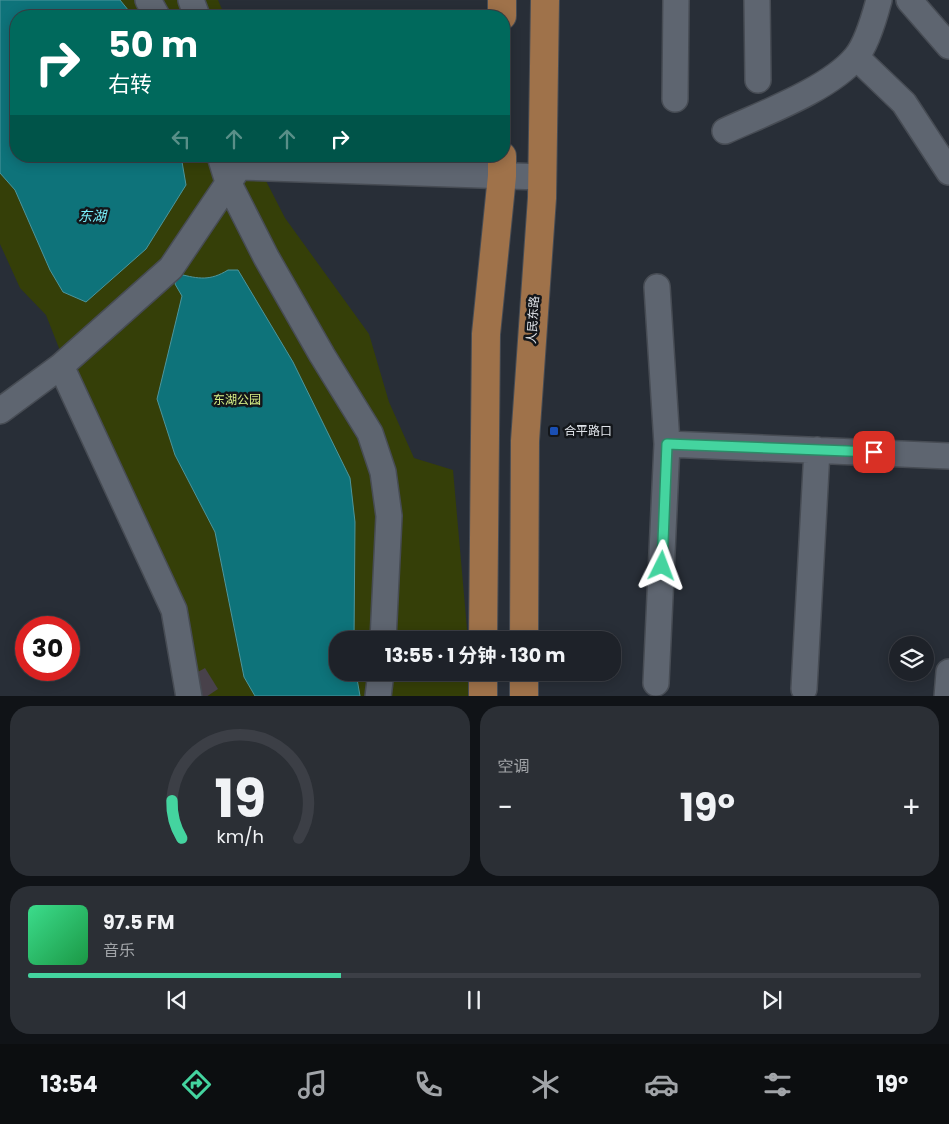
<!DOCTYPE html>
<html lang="zh">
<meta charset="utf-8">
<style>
:root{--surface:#1e2229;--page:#2b2f35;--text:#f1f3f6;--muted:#a1a4a8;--line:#3c3f46;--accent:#44d49f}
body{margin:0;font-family:Poppins,"Noto Sans SC",sans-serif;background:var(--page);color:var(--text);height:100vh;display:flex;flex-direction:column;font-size:19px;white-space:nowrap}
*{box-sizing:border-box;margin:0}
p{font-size:16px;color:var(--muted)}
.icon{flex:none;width:28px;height:28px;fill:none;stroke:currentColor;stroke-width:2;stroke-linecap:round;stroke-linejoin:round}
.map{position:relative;height:696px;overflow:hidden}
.details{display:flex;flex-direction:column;gap:10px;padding:10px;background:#101317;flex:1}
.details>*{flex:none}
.hud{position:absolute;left:10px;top:10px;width:500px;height:152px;border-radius:20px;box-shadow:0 2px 12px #0003,0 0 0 1px var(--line);background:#00695c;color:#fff;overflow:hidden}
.buttons{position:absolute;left:889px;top:636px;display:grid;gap:10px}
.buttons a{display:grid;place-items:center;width:45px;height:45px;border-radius:50%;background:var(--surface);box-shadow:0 2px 12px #0003,0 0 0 1px var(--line);font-size:25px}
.speed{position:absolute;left:15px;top:616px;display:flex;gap:10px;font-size:25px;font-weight:700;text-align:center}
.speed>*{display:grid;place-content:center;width:65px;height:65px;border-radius:50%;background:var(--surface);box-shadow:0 2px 12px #0003,0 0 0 1px var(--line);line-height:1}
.speed .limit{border:8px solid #d22;background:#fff;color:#111}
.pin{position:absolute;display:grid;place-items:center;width:42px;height:42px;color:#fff;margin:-21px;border-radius:10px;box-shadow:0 2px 8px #0006}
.me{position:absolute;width:55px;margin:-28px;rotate:3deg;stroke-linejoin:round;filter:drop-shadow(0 0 4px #0008)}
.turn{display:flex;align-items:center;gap:18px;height:105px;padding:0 15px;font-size:22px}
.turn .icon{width:65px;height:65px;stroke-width:2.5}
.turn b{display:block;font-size:35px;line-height:42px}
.lanes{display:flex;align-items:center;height:48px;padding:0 15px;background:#0003;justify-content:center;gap:25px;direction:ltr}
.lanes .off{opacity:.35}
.big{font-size:38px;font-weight:700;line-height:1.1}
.details .tile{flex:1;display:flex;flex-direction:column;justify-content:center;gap:8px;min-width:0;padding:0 18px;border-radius:20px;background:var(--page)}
.details .dial{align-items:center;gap:0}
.dial svg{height:130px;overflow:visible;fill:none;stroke:var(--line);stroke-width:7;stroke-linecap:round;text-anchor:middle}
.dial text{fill:var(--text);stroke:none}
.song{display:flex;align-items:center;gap:15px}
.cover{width:60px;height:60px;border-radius:8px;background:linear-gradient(135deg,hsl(150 70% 55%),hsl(140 70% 35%))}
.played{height:5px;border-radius:2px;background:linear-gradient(90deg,var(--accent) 35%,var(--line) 35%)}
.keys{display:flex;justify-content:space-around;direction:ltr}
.heat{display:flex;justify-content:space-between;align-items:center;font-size:28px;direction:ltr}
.details .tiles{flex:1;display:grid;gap:10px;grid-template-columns:1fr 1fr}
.tile:last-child{grid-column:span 2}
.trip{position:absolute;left:329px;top:631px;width:292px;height:50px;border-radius:20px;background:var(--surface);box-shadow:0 2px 12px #0003,0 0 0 1px var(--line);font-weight:700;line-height:50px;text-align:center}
.dock{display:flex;height:80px;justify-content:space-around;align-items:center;background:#0c0e10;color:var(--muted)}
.dock .icon{width:35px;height:35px}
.dock .on{color:var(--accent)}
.dock b{font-size:22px;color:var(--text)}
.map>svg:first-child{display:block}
.green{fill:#353f08}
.water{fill:#0e737a;stroke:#4d959c}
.building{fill:#48414a}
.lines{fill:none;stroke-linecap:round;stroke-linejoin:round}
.minor-casing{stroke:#474c54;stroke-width:28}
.major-casing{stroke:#474c54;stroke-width:30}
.minor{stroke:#5e6570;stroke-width:25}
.major{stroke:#9f724a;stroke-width:28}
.route-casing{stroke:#2c8a67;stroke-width:12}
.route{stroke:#44d49f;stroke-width:9}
.transit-dot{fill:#1a4fb4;stroke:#13161a;stroke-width:2}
.labels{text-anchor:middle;stroke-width:5;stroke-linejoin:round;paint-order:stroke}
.street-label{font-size:12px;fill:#e0e4ea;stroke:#13161a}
.park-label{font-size:12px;fill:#d7ef86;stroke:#13161a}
.poi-label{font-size:12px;fill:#e0e4ea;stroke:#13161a;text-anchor:start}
.water-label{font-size:14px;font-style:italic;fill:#7aeffa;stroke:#13161a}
</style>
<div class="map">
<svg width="949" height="697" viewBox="0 0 949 697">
<rect width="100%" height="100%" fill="#282e37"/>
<path class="green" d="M0 0H218L225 16H16V156H261L264 177 285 218 369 334 389 402 414 458 453 470 468 640H338V672L468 673 469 696H178L162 610 46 315 20 288 0 244Z"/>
<path class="water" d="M0 0H120L133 16H16V156H181L186 185 146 249 86 302 63 292 50 270 15 190 0 173Z
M228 270H238L293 362 350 478 355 522 354 640H338V672L356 673 360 696H255L244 677 215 532 175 455 157 399 182 296 175 284 179 274C199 279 210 281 228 270Z"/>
<path class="building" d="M205 668 218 689 206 697H200L189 677Z"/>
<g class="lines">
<defs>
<path id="minor" d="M148 0 157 16
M191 0 197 16
M757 0 758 80
M909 0 949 46
M856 57 904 103 949 172
M675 99 676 0
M725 131C762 114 830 89 856 57 866 45 875 15 879 0
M220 156 228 182 266 257 322 355 370 433 383 472 389 516 383 640
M239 167 542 177
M61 366 174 610 189 697
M0 411 61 366 171 268 239 167V156
M667 444 949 456
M656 683 667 444 657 287
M804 689 817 450
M378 697 381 672
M947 697 949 672"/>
<path id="major" d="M502 16V0
M483 640 486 334 502 176V156
M524 640 525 441 542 198 545 0
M483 697V672
M524 697V672"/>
</defs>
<use href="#minor" class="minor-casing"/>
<use href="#major" class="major-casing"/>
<use href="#minor" class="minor"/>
<use href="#major" class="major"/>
</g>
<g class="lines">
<defs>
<path id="route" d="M662 566 667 444 874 452"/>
</defs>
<use href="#route" class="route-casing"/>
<use href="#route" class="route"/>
</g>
<rect class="transit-dot" x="549" y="426" width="10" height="10" rx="2.5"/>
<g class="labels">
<g class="street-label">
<text transform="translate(533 320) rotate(-86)" y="4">人民东路</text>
</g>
<g class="park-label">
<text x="237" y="404">东湖公园</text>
</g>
<g class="poi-label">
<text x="564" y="435">合平路口</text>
</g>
<g class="water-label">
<text x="92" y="221">东湖</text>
</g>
</g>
</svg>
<div class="buttons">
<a><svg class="icon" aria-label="layers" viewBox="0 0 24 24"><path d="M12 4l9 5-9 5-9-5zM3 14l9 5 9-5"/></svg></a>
</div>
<div class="speed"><div class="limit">30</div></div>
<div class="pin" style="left:874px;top:452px;background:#d93025"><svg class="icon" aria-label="arrive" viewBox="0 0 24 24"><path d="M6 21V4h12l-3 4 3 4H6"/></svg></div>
<svg class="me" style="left:662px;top:566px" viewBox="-20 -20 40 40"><path d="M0-17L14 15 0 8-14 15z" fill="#44d49f" stroke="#fff" stroke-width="4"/></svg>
<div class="trip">13:55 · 1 分钟 · 130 m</div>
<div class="hud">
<div class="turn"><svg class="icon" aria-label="right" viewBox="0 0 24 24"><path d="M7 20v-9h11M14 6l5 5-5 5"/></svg><div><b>50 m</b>右转</div></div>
<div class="lanes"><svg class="icon off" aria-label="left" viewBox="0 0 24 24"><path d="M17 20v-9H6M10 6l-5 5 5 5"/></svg><svg class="icon off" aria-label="ahead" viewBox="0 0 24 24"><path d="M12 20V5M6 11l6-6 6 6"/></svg><svg class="icon off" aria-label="ahead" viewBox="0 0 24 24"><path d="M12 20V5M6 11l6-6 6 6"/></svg><svg class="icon" aria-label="right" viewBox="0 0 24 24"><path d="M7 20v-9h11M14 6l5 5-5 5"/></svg></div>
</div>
</div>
<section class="details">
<div class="tiles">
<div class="tile dial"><svg viewBox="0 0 100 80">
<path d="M14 69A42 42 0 1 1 86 69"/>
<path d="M14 69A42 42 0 0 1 8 46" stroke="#44d49f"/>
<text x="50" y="56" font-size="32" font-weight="700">19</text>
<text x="50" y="72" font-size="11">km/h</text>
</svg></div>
<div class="tile"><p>空调</p>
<div class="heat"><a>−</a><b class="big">19°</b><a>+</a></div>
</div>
<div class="tile">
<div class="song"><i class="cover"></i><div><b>97.5 FM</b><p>音乐</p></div></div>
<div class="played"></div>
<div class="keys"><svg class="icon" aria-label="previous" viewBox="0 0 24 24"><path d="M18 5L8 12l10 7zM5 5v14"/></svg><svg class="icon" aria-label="pause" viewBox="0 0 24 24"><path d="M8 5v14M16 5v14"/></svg><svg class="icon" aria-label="next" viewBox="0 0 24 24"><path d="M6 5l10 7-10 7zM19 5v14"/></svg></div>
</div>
</div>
</section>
<nav class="dock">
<b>13:54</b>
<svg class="icon on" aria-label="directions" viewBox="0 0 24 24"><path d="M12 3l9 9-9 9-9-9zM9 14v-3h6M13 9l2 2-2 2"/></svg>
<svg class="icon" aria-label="music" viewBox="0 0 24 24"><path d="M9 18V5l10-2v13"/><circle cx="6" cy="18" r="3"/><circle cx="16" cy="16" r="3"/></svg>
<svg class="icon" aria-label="phone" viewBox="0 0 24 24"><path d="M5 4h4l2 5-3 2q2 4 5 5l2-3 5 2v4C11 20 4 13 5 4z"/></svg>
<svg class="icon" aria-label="climate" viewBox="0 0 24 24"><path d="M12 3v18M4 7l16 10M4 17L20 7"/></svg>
<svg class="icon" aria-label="car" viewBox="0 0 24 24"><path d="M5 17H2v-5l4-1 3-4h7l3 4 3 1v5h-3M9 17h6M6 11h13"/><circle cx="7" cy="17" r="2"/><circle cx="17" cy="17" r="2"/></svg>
<svg class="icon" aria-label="filters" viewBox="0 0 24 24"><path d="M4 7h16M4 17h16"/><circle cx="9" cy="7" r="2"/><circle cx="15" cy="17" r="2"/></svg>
<b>19°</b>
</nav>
